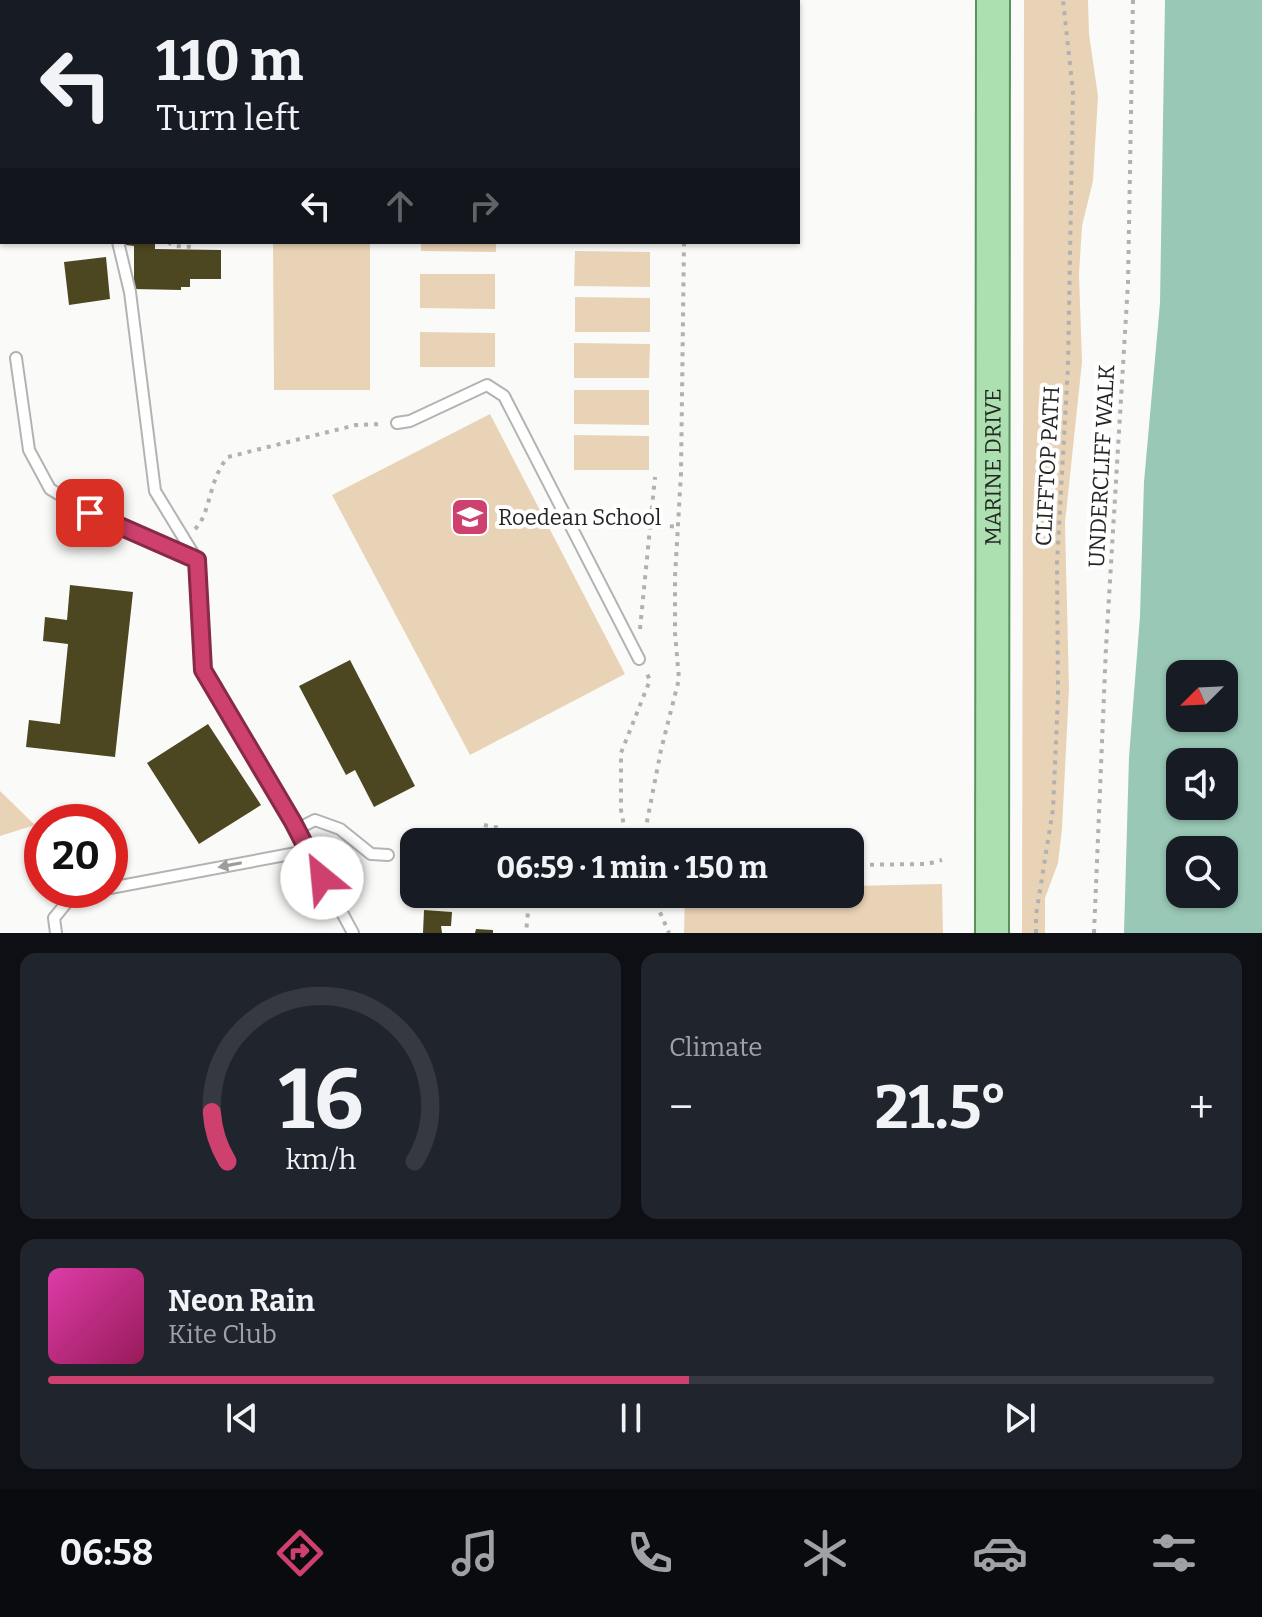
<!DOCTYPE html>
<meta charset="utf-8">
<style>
:root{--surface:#171b24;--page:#20242c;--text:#f1f3f6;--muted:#9ea1a6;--line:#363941;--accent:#ce406d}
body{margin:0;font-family:Bitter,serif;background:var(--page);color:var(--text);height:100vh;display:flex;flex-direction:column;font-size:30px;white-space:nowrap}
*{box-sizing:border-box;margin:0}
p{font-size:26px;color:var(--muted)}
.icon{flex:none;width:44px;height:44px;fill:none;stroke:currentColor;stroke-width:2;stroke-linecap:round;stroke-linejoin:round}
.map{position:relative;height:933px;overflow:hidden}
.panel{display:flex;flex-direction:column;gap:20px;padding:20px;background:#0d0f14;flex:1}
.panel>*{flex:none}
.hud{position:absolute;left:0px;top:0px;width:800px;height:244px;box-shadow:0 2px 6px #0004;background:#171b24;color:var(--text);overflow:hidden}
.needle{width:52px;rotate:246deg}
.buttons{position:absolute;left:1166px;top:660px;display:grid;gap:16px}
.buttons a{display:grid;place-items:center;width:72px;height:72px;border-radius:16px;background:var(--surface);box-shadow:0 2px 6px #0004;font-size:40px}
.speed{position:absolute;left:24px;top:804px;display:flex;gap:16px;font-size:40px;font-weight:700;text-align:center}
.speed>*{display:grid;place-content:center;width:104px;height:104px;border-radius:50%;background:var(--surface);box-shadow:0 2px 6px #0004;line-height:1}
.speed .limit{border:12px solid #d22;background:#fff;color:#111}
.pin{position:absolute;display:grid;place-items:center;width:68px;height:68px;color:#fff;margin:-34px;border-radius:16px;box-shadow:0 4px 12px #0006}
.me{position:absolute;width:88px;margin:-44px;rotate:332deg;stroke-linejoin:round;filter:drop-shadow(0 0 6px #0008)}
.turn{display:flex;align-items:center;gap:28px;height:168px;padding:0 24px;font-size:36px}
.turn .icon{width:104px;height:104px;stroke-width:2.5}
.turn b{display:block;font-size:56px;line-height:68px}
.lanes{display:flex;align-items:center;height:76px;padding:0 24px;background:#0003;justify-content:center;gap:40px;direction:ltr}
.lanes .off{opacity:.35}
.big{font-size:60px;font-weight:700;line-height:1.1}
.panel .tile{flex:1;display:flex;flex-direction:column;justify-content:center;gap:12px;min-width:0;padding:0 28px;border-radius:16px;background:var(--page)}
.panel .dial{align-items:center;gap:0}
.dial svg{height:208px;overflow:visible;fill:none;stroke:var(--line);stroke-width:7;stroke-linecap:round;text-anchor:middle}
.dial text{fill:var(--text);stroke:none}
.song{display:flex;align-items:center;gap:24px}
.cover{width:96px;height:96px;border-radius:12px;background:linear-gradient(135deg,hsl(320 70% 55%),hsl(330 70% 35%))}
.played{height:8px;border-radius:4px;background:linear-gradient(90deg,var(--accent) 55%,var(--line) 55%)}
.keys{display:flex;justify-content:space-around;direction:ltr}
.heat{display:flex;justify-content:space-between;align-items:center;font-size:44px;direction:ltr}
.panel .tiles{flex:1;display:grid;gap:20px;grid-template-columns:1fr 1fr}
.tile:last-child{grid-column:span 2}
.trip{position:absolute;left:400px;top:828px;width:464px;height:80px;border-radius:16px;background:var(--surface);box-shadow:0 2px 6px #0004;font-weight:700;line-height:80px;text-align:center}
.tab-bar{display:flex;height:128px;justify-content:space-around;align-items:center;background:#090b0e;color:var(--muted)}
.tab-bar .icon{width:56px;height:56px}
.tab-bar .active{color:var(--accent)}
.tab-bar b{font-size:36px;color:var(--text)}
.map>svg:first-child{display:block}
.green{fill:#e9d3b6}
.water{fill:#99c8b6;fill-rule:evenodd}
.building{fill:#4c4621}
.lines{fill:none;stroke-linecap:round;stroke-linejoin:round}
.lane-casing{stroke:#b3b4b1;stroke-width:14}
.primary-casing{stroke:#5a925e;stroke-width:36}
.path{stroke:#b1b2b0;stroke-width:4;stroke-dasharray:4 6;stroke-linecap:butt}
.lane{stroke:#fff;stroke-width:10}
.primary{stroke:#ade0b1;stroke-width:32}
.oneway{fill:#9d9d9c}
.route-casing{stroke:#862a47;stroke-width:20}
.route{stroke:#ce406d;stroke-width:14}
.labels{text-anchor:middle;stroke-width:8;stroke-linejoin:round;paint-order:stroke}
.street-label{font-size:22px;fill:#252624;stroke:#fff}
.poi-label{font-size:22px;fill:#252624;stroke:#fff;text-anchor:start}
</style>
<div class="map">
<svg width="1262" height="933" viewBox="0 0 1262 933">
<rect width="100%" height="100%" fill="#fafbf8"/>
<path class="green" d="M1024 0H1088L1089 34 1098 96 1093 181 1082 226 1079 274 1082 362 1065 523 1069 689 1062 829 1058 863 1045 898V933H1022Z
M2 89V229L0 231V90Z
M273 242H370V390H274Z
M421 242H496V252L421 251Z
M575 251 650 252V287L574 286Z
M420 274H495V309L420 308Z
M575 297 650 298V332H575Z
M420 332 495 333V367H420Z
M574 343 650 344 649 378H574Z
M574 390H649V425L574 424Z
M490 414 625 674 470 755 332 495Z
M574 435 649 436V470H574Z
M0 791 35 825 0 836Z
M942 884 943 933H684L685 894H850V886Z"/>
<path class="water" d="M1165 0H1262V933H1124L1129 757 1140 616 1144 482 1160 303ZM1180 674H1224V718H1180ZM1180 762H1224V806H1180ZM1180 850H1224V894H1180Z"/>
<path class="building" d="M126 242H155V249L221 250V279H190V287H181V290L134 289V246L126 245Z
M106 257 110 299 69 305 64 262Z
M70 585 133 592 115 757 26 747 29 720 60 724 68 644 43 641 45 617 67 620Z
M350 660 415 786 374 807 355 770 346 775 299 686Z
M208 724 261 805 199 844 147 763Z
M458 894H487L488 896 458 899Z
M424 910 452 912 451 926H441L442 933H423Z
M476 929 493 930V933H475Z"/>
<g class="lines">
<defs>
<path id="lane" d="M118 242 130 292 155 491 197 560 203 670 293 822 353 933
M16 358 29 450 50 489 90 513 197 560
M397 423 410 421 487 385 504 396 639 659
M297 829 315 820 340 829 371 854 388 855
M110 888 307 851
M56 933 54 918 73 895 99 890"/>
<g id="primary">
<path id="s1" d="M992 933 993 0"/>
</g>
</defs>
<use href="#lane" class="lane-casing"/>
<use href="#primary" class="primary-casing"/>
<path class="path" d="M168 242 174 246 194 247V250
M650 524 678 527
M195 529C211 514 208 480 228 457L356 425 382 424
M640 629 655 477
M484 825 500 828 506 842
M627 842 621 810V753L650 680 646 672
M643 842 661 750 679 679 675 633V577L681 473 684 242
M850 865 927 864 942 860
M524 894 528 912 526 933
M652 894 669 933
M1036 933V915L1053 809 1058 697 1057 563 1068 366 1073 92 1063 0
M1094 933 1106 647 1128 283 1133 0"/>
<use href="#lane" class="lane"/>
<use href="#primary" class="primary"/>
</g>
<defs><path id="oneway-solid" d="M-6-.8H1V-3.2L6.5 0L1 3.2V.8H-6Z" transform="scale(2)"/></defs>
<use class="oneway" href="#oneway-solid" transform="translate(230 865) rotate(169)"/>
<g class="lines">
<defs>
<path id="route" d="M90 513 197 560 203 670 293 822 322 878"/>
</defs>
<use href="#route" class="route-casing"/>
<use href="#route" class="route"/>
</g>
<defs>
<symbol id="school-square" viewBox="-11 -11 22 22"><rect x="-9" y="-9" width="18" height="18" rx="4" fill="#ce406d" stroke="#fff"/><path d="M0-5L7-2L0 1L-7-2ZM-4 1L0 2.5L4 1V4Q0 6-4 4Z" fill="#fff"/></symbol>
</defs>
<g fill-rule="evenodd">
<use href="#school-square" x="448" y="495" width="44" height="44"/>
</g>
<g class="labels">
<g class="street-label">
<text dy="8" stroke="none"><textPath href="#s1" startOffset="466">MARINE DRIVE</textPath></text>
<text transform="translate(1047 466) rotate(-87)" y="8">CLIFFTOP PATH</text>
<text transform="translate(1101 466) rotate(-87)" y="8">UNDERCLIFF WALK</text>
</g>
<g class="poi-label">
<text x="498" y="525">Roedean School</text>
</g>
</g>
</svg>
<div class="buttons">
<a><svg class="needle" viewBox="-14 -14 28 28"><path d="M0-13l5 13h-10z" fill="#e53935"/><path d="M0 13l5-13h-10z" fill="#9ea1a6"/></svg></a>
<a><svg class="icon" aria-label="sound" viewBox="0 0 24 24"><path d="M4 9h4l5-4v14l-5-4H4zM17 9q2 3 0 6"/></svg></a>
<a><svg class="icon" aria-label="search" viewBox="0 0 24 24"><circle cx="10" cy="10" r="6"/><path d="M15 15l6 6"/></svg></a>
</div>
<div class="speed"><div class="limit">20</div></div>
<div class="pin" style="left:90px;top:513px;background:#d93025"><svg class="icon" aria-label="arrive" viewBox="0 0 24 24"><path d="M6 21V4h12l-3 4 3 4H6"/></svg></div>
<svg class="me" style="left:322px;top:878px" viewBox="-20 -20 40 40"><circle r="19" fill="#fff"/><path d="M0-13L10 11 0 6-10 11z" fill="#ce406d"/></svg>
<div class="trip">06:59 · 1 min · 150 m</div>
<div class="hud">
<div class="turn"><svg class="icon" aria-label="left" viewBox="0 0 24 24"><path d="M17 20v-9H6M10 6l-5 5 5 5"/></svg><div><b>110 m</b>Turn left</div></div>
<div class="lanes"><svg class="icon" aria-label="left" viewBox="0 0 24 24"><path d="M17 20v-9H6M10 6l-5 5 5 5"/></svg><svg class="icon off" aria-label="ahead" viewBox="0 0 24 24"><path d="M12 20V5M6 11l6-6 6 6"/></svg><svg class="icon off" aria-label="right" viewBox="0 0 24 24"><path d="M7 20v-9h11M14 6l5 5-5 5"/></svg></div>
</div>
</div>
<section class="panel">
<div class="tiles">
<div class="tile dial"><svg viewBox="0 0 100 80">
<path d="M14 69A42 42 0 1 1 86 69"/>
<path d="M14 69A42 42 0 0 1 8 50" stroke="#ce406d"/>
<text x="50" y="56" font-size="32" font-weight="700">16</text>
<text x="50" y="72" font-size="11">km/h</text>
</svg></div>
<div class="tile"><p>Climate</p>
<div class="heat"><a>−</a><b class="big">21.5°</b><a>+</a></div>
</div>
<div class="tile">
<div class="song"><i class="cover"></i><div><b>Neon Rain</b><p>Kite Club</p></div></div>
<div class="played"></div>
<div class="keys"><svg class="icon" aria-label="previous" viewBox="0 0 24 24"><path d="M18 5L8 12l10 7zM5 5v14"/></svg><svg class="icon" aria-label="pause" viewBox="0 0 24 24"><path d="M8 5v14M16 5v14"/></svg><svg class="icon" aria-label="next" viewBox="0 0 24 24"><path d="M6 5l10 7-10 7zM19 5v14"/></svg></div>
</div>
</div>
</section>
<nav class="tab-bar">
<b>06:58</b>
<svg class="icon active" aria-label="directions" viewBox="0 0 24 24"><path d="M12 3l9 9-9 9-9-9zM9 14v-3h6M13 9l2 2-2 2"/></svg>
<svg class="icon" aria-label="music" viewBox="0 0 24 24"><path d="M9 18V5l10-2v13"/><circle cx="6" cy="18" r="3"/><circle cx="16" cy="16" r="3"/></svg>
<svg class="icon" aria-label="phone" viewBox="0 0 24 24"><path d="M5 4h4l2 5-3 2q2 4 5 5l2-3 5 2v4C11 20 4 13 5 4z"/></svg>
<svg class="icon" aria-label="climate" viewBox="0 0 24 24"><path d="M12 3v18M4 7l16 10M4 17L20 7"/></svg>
<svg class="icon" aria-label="car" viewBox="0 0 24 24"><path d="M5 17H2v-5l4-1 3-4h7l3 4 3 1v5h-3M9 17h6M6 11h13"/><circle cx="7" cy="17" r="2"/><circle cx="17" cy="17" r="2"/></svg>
<svg class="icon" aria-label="filters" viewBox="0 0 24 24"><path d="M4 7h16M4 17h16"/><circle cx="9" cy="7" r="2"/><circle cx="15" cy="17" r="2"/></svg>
</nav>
